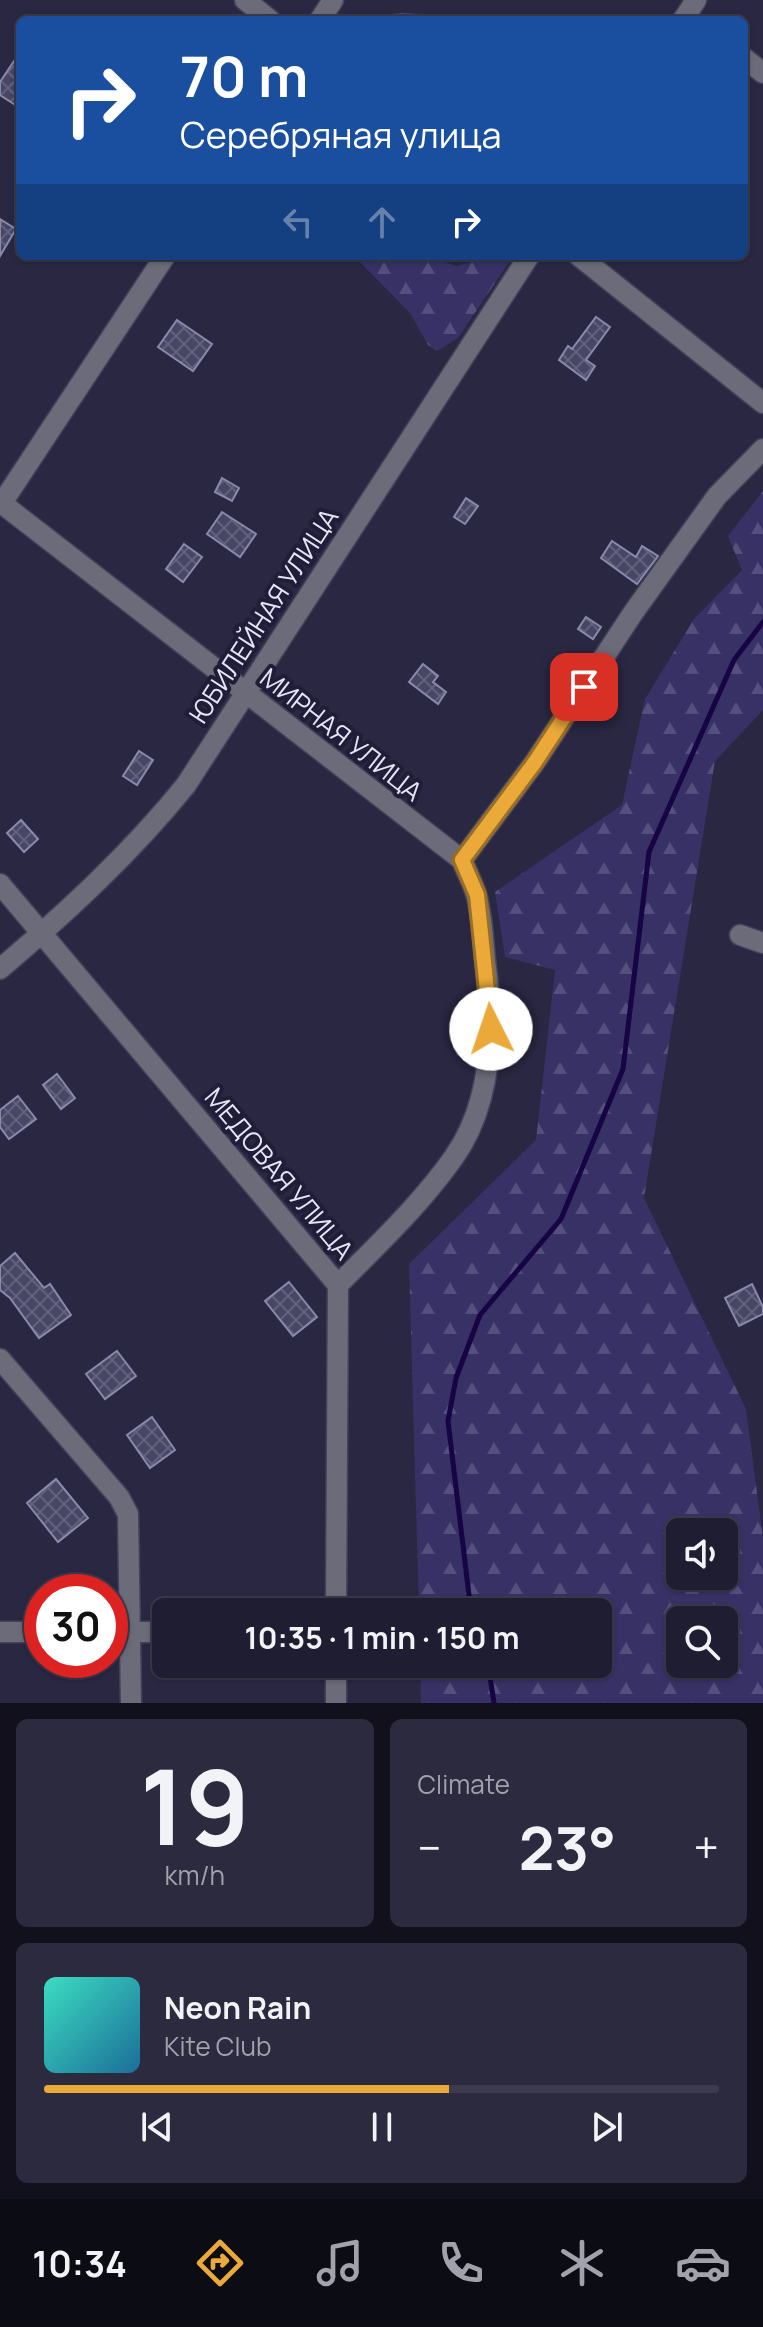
<!DOCTYPE html>
<meta charset="utf-8">
<style>
:root{--surface:#1f1d32;--page:#2c2a3e;--text:#f1f3f6;--muted:#a1a2ac;--line:#3c3b4d;--accent:#eba93a}
body{margin:0;font-family:Manrope,sans-serif;background:var(--page);color:var(--text);height:100vh;display:flex;flex-direction:column;font-size:30px;white-space:nowrap}
*{box-sizing:border-box;margin:0}
p{font-size:26px;color:var(--muted)}
.icon{flex:none;width:44px;height:44px;fill:none;stroke:currentColor;stroke-width:2;stroke-linecap:round;stroke-linejoin:round}
.map{position:relative;height:1703px;overflow:hidden}
.drawer{display:flex;flex-direction:column;gap:16px;padding:16px;background:#11101c;flex:1}
.drawer>*{flex:none}
.banner{position:absolute;left:16px;top:16px;width:732px;height:244px;border-radius:12px;box-shadow:0 2px 6px #0004,0 0 0 2px var(--line);background:#1a4fa0;color:#fff;overflow:hidden}
.controls{position:absolute;left:666px;top:1518px;display:grid;gap:16px}
.controls a{display:grid;place-items:center;width:72px;height:72px;border-radius:12px;background:var(--surface);box-shadow:0 2px 6px #0004,0 0 0 2px var(--line);font-size:40px}
.speed{position:absolute;left:24px;top:1574px;display:flex;gap:16px;font-size:40px;font-weight:700;text-align:center}
.speed>*{display:grid;place-content:center;width:104px;height:104px;border-radius:50%;background:var(--surface);box-shadow:0 2px 6px #0004,0 0 0 2px var(--line);line-height:1}
.speed .limit{border:12px solid #d22;background:#fff;color:#111}
.pin{position:absolute;display:grid;place-items:center;width:68px;height:68px;color:#fff;margin:-34px;border-radius:16px;box-shadow:0 4px 12px #0006}
.me{position:absolute;width:88px;margin:-44px;rotate:356deg;stroke-linejoin:round;filter:drop-shadow(0 0 6px #0008)}
.turn{display:flex;align-items:center;gap:28px;height:168px;padding:0 32px;font-size:36px}
.turn .icon{width:104px;height:104px;stroke-width:2.5}
.turn b{display:block;font-size:56px;line-height:68px}
.lanes{display:flex;align-items:center;height:76px;padding:0 32px;background:#0003;justify-content:center;gap:40px;direction:ltr}
.lanes .off{opacity:.35}
.big{font-size:60px;font-weight:700;line-height:1.1}
.drawer .widget{flex:1;display:flex;flex-direction:column;justify-content:center;gap:12px;min-width:0;padding:0 28px;border-radius:12px;background:var(--page)}
.drawer .dial{align-items:center;gap:0}
.dial b{font-size:104px;line-height:1}
.song{display:flex;align-items:center;gap:24px}
.cover{width:96px;height:96px;border-radius:12px;background:linear-gradient(135deg,hsl(170 70% 55%),hsl(200 70% 35%))}
.played{height:8px;border-radius:4px;background:linear-gradient(90deg,var(--accent) 60%,var(--line) 60%)}
.keys{display:flex;justify-content:space-around;direction:ltr}
.heat{display:flex;justify-content:space-between;align-items:center;font-size:44px;direction:ltr}
.drawer .tiles{flex:1;display:grid;gap:16px;grid-template-columns:1fr 1fr}
.widget:last-child{grid-column:span 2}
.trip{position:absolute;left:152px;top:1598px;width:460px;height:80px;border-radius:12px;background:var(--surface);box-shadow:0 2px 6px #0004,0 0 0 2px var(--line);font-weight:700;line-height:80px;text-align:center}
.dock{display:flex;height:128px;justify-content:space-around;align-items:center;background:#0c0c14;color:var(--muted)}
.dock .icon{width:56px;height:56px}
.dock .on{color:var(--accent)}
.dock b{font-size:36px;color:var(--text)}
.map>svg:first-child{display:block}
.forest{fill:url(#forest-firs);fill-rule:evenodd}
.lines{fill:none;stroke-linecap:round;stroke-linejoin:round}
.stream{stroke:#170444;stroke-width:5}
.building{fill:url(#building-cross-hatch);stroke:#8a89ab;stroke-width:2}
.minor-casing{stroke:#43425b;stroke-width:23}
.minor{stroke:#6b6b79;stroke-width:20}
.route-casing{stroke:#996e26;stroke-width:20}
.route{stroke:#eba93a;stroke-width:14}
.labels{text-anchor:middle;stroke-width:8;stroke-linejoin:round;paint-order:stroke}
.street-label{font-size:26px;fill:#e5e5f7;stroke:#1f1d37}
</style>
<div class="map">
<svg width="763" height="1703" viewBox="0 0 763 1703">
<defs>
<pattern id="forest-firs" width="22" height="20" patternUnits="userSpaceOnUse" patternTransform="scale(2)"><rect width="22" height="20" fill="#373166"/><path d="M5 1l3.5 6h-7zM16 11l3.5 6h-7z" fill="#544f7d"/></pattern>
<pattern id="building-cross-hatch" width="8" height="8" patternUnits="userSpaceOnUse" patternTransform="scale(2)"><rect width="8" height="8" fill="#474664"/><path d="M0 0l8 8M0 8l8-8" fill="none" stroke="#61617b"/></pattern>
</defs>
<rect width="100%" height="100%" fill="#292742"/>
<path class="forest" d="M395 13 456 15 461 20H376Z
M354 256H428L456 266 486 259 488 256H513L458 338 437 351 428 345 410 313Z
M763 491V710L715 761 644 1198 746 1409 763 1538V1703H421L420 1664H598V1612H419L409 1264 536 1140 555 970 505 957 495 892 622 805 645 699 694 619 742 570 728 536ZM680 1532H724V1576H680ZM680 1620H724V1664H680Z"/>
<g class="lines">
<path class="stream" d="M471 1612 448 1421 456 1378 480 1315 561 1219 623 1069 649 852 734 660 763 622
M488 1664 494 1703"/>
</g>
<path class="building" d="M20 52V108L0 95V82Z
M0 219 16 229 0 256Z
M596 317 610 327 586 360 595 366 586 380 559 360 568 346 572 349Z
M177 320 212 344 193 371 158 347Z
M222 478 239 488 232 501 215 492Z
M466 498 478 506 465 524 454 517Z
M222 512 256 534 240 557 207 534Z
M612 541 636 557 642 546 658 556 637 584 601 558Z
M184 544 202 557 183 582 166 569Z
M586 617 601 627 593 639 578 629Z
M423 664 438 676 433 682 446 692 438 704 409 682Z
M139 751 153 760 137 785 123 776Z
M21 820 38 839 24 852 7 833Z
M57 1074 75 1098 61 1109 43 1085Z
M18 1096 36 1119 9 1139 0 1127V1110Z
M15 1253 44 1288 50 1284 71 1315 39 1338 10 1298 0 1290V1266Z
M289 1282 317 1317 293 1336 265 1301Z
M752 1284 763 1307V1314L739 1326 725 1298Z
M117 1351 136 1376 105 1399 86 1374Z
M152 1417 175 1450 150 1468 127 1435Z
M56 1479 88 1518 58 1542 27 1503Z"/>
<g class="lines">
<defs>
<path id="minor" d="M245 0 270 20
M320 20 333 0
M683 20 696 0
M744 58 763 73
M579 256 763 403
M0 502 462 860
M2 503 165 256
M0 884 338 1285 336 1612
M740 935 763 943
M0 969C67 912 131 853 186 785L529 256
M338 1285C378 1244 421 1204 454 1157 492 1103 494 1030 486 967 483 944 483 917 476 894 473 883 466 871 462 860L535 762 633 613 717 496 763 449
M0 1359 119 1497 128 1514 131 1703
M0 1632H42
M110 1632H166
M336 1703V1664"/>
</defs>
<use href="#minor" class="minor-casing"/>
<use href="#minor" class="minor"/>
</g>
<g class="lines">
<defs>
<path id="route" d="M491 1029 477 895 462 860 535 762 584 687"/>
</defs>
<use href="#route" class="route-casing"/>
<use href="#route" class="route"/>
</g>
<g class="labels">
<g class="street-label">
<text transform="translate(264 616) rotate(-57)" y="9">ЮБИЛЕЙНАЯ УЛИЦА</text>
<text transform="translate(341 735) rotate(38)" y="9">МИРНАЯ УЛИЦА</text>
<text transform="translate(279 1174) rotate(50)" y="9">МЕДОВАЯ УЛИЦА</text>
</g>
</g>
</svg>
<div class="controls">
<a><svg class="icon" aria-label="sound" viewBox="0 0 24 24"><path d="M4 9h4l5-4v14l-5-4H4zM17 9q2 3 0 6"/></svg></a>
<a><svg class="icon" aria-label="search" viewBox="0 0 24 24"><circle cx="10" cy="10" r="6"/><path d="M15 15l6 6"/></svg></a>
</div>
<div class="speed"><div class="limit">30</div></div>
<div class="pin" style="left:584px;top:687px;background:#d93025"><svg class="icon" aria-label="arrive" viewBox="0 0 24 24"><path d="M6 21V4h12l-3 4 3 4H6"/></svg></div>
<svg class="me" style="left:491px;top:1029px" viewBox="-20 -20 40 40"><circle r="19" fill="#fff"/><path d="M0-13L10 11 0 6-10 11z" fill="#eba93a"/></svg>
<div class="trip">10:35 · 1 min · 150 m</div>
<div class="banner">
<div class="turn"><svg class="icon" aria-label="right" viewBox="0 0 24 24"><path d="M7 20v-9h11M14 6l5 5-5 5"/></svg><div><b>70 m</b>Серебряная улица</div></div>
<div class="lanes"><svg class="icon off" aria-label="left" viewBox="0 0 24 24"><path d="M17 20v-9H6M10 6l-5 5 5 5"/></svg><svg class="icon off" aria-label="ahead" viewBox="0 0 24 24"><path d="M12 20V5M6 11l6-6 6 6"/></svg><svg class="icon" aria-label="right" viewBox="0 0 24 24"><path d="M7 20v-9h11M14 6l5 5-5 5"/></svg></div>
</div>
</div>
<section class="drawer">
<div class="tiles">
<div class="widget dial"><b>19</b><p>km/h</p></div>
<div class="widget"><p>Climate</p>
<div class="heat"><a>−</a><b class="big">23°</b><a>+</a></div>
</div>
<div class="widget">
<div class="song"><i class="cover"></i><div><b>Neon Rain</b><p>Kite Club</p></div></div>
<div class="played"></div>
<div class="keys"><svg class="icon" aria-label="previous" viewBox="0 0 24 24"><path d="M18 5L8 12l10 7zM5 5v14"/></svg><svg class="icon" aria-label="pause" viewBox="0 0 24 24"><path d="M8 5v14M16 5v14"/></svg><svg class="icon" aria-label="next" viewBox="0 0 24 24"><path d="M6 5l10 7-10 7zM19 5v14"/></svg></div>
</div>
</div>
</section>
<nav class="dock">
<b>10:34</b>
<svg class="icon on" aria-label="directions" viewBox="0 0 24 24"><path d="M12 3l9 9-9 9-9-9zM9 14v-3h6M13 9l2 2-2 2"/></svg>
<svg class="icon" aria-label="music" viewBox="0 0 24 24"><path d="M9 18V5l10-2v13"/><circle cx="6" cy="18" r="3"/><circle cx="16" cy="16" r="3"/></svg>
<svg class="icon" aria-label="phone" viewBox="0 0 24 24"><path d="M5 4h4l2 5-3 2q2 4 5 5l2-3 5 2v4C11 20 4 13 5 4z"/></svg>
<svg class="icon" aria-label="climate" viewBox="0 0 24 24"><path d="M12 3v18M4 7l16 10M4 17L20 7"/></svg>
<svg class="icon" aria-label="car" viewBox="0 0 24 24"><path d="M5 17H2v-5l4-1 3-4h7l3 4 3 1v5h-3M9 17h6M6 11h13"/><circle cx="7" cy="17" r="2"/><circle cx="17" cy="17" r="2"/></svg>
</nav>
